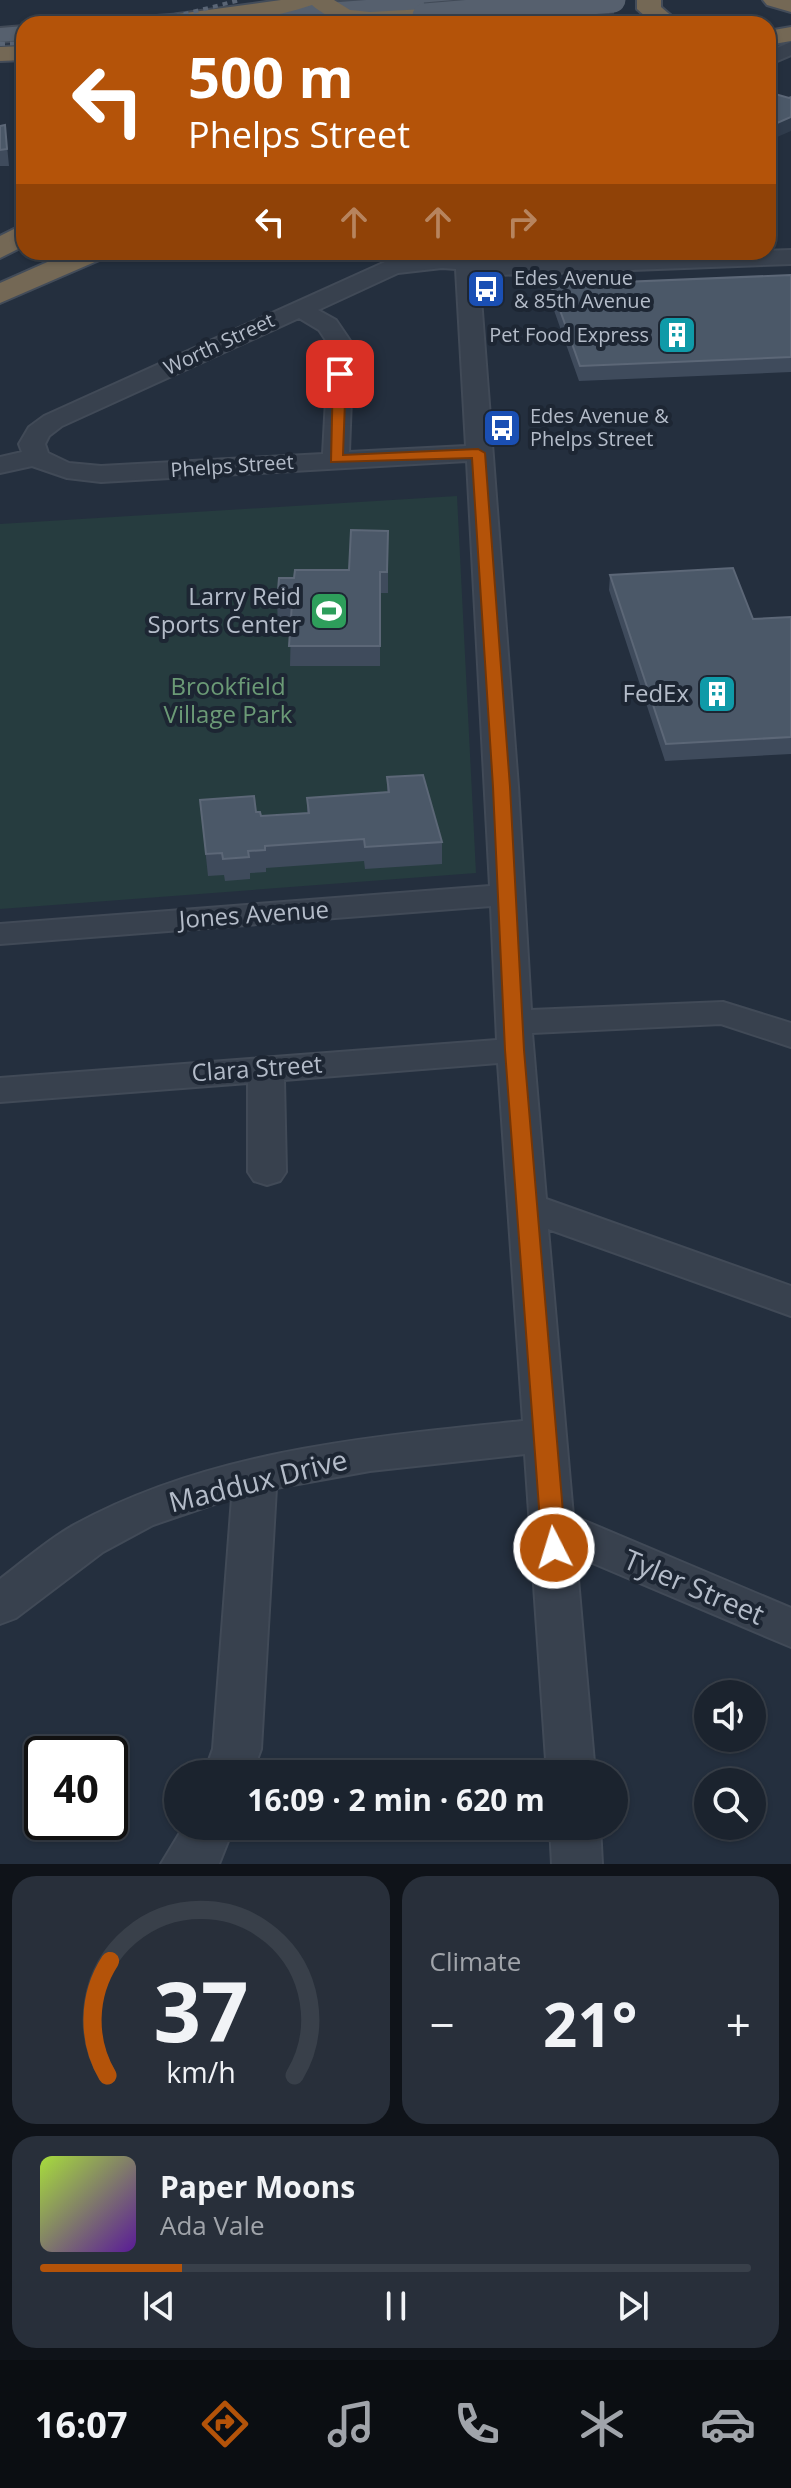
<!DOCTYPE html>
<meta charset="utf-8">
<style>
:root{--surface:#1b232e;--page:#282f3a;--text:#f1f3f6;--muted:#a0a4aa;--line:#39404a;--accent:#b45309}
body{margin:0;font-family:"Open Sans",sans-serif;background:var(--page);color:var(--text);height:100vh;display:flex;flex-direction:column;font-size:30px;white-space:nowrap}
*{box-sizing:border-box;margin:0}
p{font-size:26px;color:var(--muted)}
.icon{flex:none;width:44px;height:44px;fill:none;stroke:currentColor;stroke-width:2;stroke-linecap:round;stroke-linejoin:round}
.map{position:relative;height:1864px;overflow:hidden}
.details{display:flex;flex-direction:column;gap:12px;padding:12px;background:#0f1319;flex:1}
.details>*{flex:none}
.top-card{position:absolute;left:16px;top:16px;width:760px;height:244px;border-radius:24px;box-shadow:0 2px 6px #0004,0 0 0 2px var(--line);background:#b45309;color:#fff;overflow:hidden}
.fabs{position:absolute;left:694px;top:1680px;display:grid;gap:16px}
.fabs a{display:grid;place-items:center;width:72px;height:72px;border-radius:50%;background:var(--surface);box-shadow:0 2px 6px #0004,0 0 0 2px var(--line);font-size:40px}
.speed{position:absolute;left:24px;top:1736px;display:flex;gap:16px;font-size:40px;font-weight:700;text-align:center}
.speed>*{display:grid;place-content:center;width:104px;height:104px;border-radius:50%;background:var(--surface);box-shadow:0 2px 6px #0004,0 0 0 2px var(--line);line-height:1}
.speed .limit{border:4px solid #111;border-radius:12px;background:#fff;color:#111}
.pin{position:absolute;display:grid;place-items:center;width:68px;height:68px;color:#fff;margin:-34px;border-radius:16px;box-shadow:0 4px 12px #0006}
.me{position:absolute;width:88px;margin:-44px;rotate:355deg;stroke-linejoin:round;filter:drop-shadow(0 0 6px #0008)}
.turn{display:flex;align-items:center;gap:28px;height:168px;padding:0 40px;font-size:36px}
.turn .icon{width:104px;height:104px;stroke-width:2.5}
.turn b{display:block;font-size:56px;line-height:68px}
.lanes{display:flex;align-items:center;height:76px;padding:0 40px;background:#0003;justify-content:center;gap:40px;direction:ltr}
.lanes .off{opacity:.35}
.big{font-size:60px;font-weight:700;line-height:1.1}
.details .card{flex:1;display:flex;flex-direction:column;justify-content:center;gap:12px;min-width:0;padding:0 28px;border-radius:24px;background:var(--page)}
.details .dial{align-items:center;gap:0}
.dial svg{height:208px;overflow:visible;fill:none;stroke:var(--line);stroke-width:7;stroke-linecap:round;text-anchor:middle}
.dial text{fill:var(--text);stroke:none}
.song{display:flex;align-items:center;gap:24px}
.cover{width:96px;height:96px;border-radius:12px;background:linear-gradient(135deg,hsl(80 70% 55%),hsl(270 70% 35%))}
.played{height:8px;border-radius:4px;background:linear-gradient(90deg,var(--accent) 20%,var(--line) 20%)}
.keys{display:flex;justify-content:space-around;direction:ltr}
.heat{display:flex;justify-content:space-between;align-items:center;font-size:44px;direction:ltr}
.details .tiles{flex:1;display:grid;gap:12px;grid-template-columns:1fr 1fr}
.card:last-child{grid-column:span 2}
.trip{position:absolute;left:164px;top:1760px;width:464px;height:80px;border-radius:40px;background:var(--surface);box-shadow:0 2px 6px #0004,0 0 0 2px var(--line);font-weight:700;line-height:80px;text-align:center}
.tabs{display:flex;height:128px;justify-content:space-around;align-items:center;background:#0b0e12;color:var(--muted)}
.tabs .icon{width:56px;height:56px}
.tabs .current{color:var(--accent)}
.tabs b{font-size:36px;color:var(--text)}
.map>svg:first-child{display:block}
.green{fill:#263c3f}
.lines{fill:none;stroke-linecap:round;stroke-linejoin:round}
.minor-casing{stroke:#414a57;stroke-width:4}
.major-casing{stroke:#414a57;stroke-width:4}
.highway-casing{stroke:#434c59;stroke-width:4}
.minor{fill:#38414e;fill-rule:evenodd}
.major{fill:#56606e;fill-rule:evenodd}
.highway{fill:#746855;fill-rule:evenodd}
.rail{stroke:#5a6575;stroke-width:4;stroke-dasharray:5 5;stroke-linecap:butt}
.major-bridge-casing{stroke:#414a57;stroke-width:27;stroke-linecap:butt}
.major-bridge{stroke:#56606e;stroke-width:25}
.wall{fill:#3f4b5c}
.shaded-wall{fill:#2f3b4b}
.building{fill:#4b5868;stroke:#5c6777;stroke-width:2}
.route{fill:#b45309;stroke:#753606;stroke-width:2}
.labels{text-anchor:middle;stroke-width:8;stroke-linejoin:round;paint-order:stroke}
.far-poi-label{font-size:20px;fill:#b4bcc9;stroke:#1d2633;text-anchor:start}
.far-street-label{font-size:20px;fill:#b4bcc9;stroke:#1d2633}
.poi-label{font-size:24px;fill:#b4bcc9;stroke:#1d2633;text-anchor:end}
.park-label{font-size:24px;fill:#6b9a76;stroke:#1d2633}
.street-label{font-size:24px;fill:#b4bcc9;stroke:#1d2633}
.near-street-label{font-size:28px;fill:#b4bcc9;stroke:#1d2633}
</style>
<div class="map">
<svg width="791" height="1864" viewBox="0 0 791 1864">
<rect width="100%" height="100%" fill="#242f3e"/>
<path class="green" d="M457 496 476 873 0 909V524Z"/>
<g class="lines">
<defs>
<path id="minor" d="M791 42V55L768 65V52Z
M791 250V264L498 275 479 272 518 787 531 1010 723 1002 791 1023V1047L721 1024 532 1033 546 1199 791 1286V1316L548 1229 573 1516 791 1608V1647L576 1556 595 1774H547L525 1454 370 1471 276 1488 261 1749 252 1774H204L213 1749 232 1498 153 1525 103 1552 16 1618 0 1624V1579C24 1561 47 1540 74 1525 211 1450 369 1437 523 1421L498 1063 284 1080 286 1172 280 1181 267 1185 254 1181 248 1172V1083L0 1102V1078L497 1040 491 906 0 944V924L490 886 467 461 101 482 67 478 32 466 0 473V457L22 452 19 444 29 427 44 416 385 262 442 254 455 256V252H477L478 259 498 261ZM442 268 456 269 466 446 349 452 353 345 336 320 318 310 398 273ZM299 318 319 330 329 345 323 454 101 466 69 463 48 453 45 444 49 436 62 426Z
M184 1826H234L219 1864H161Z
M550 1826H600L602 1864H552Z"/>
<path id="major" d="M366 0H464L453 7 231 24H132L135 19 143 17Z
M24 26V40L0 42V28Z"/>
<path id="highway" d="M281 0H334L350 10 370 12 425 9 433 11 437 16 433 21 425 23C388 26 341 31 312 5 265 21 218 24 168 24L166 21 170 16 178 14Z
M580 0H610L606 5 568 24H538L542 19Z
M637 0H661V7L681 24H654L637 9Z
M763 0H791V12L767 5Z
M791 27V41L768 45V31Z
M24 46V60L0 61V47Z
M24 224V246L0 258V236Z
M70 252H108L104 258 0 303V283Z"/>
</defs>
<use href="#minor" class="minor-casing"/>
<use href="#major" class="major-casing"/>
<use href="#highway" class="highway-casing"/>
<use href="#minor" class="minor"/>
<use href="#major" class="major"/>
<use href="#highway" class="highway"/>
<path class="rail" d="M145 24 240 0
M0 44 24 43"/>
<defs>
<path id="major-bridge" d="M425 16 613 0"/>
</defs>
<use href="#major-bridge" class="major-bridge-casing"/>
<use href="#major-bridge" class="major-bridge"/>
</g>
<path class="wall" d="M5 125 9 166H0V126Z
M791 275V372L579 381 550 299 551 285Z
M388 531V593H380V666H290L291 624H278L277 603 294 578 349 570Z
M610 575 753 619 791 617V754L665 761 609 590Z
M387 777 442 842V864L365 869 364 861 266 868V872L250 873V879L225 881 224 875 208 876 200 800 261 816 307 813V798L387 793Z"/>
<path class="shaded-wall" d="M791 117V131L768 141V127Z"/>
<path class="building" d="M768 92 789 98 791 97V117L768 127Z
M5 125 7 149 0 150V126Z
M791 275V357L580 366 551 285Z
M351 530 388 531 387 572H380V646H289L292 603H277L279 578H294L295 570H349Z
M733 568 753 619 791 617V737L666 744 610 575Z
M423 775 442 842 365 847 364 839 265 846V850L248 851 249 857 223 859 222 853 206 854 200 800 254 796 256 812H260L261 816 309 813 307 798 389 792 387 777Z"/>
<path class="route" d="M340 370 346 374 343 455 478 449 485 453 510 787 524 1050 566 1548 563 1554 554 1557 546 1554 542 1548 505 1050 493 787 472 458 331 462 333 374Z"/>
<defs>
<symbol id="bus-square" viewBox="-11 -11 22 22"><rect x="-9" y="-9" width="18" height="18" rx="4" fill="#1a4fb4" stroke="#1d2633"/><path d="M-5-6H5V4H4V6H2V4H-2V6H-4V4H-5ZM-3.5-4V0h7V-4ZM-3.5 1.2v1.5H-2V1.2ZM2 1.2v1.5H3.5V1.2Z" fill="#fff"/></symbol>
<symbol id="building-square" viewBox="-11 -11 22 22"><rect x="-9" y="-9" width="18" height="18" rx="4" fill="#0f9aa8" stroke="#1d2633"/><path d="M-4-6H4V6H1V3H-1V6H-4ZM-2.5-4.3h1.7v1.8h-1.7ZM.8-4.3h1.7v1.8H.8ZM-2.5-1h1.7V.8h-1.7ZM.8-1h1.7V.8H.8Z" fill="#fff"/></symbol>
<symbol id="stadium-square" viewBox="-11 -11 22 22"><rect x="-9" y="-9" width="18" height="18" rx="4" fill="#2e9e5b" stroke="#1d2633"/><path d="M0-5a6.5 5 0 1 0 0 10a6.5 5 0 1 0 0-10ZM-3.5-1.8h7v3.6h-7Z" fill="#fff"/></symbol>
</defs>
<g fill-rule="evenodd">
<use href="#bus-square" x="464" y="267" width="44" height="44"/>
<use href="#building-square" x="655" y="313" width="44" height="44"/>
<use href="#bus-square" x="480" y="406" width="44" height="44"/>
<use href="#stadium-square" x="307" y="589" width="44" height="44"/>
<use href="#building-square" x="695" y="672" width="44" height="44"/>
</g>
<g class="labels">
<g class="far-poi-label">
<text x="514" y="285">Edes Avenue<tspan x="514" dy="23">&amp; 85th Avenue</tspan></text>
<text x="649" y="342" text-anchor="end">Pet Food Express</text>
<text x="530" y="423">Edes Avenue &amp;<tspan x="530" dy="23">Phelps Street</tspan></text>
</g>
<g class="far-street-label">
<text transform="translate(219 344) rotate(-25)" y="7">Worth Street</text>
<text transform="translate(232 466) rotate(-4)" y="7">Phelps Street</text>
</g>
<g class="poi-label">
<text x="301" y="605">Larry Reid<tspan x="301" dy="28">Sports Center</tspan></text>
<text x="689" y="702">FedEx</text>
</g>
<g class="park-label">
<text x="228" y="695">Brookfield<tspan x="228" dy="28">Village Park</tspan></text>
</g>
<g class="street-label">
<text transform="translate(254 915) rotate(-4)" y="8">Jones Avenue</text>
<text transform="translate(257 1069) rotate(-4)" y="8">Clara Street</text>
</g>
<g class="near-street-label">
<text transform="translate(258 1481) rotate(-14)" y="10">Maddux Drive</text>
<text transform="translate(694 1587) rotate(23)" y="10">Tyler Street</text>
</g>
</g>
</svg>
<div class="fabs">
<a><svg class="icon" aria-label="sound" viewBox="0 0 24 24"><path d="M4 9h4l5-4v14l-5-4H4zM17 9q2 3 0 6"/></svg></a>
<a><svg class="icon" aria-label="search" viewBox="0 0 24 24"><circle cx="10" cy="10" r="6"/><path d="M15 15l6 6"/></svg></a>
</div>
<div class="speed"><div class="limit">40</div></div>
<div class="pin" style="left:340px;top:374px;background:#d93025"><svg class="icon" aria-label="arrive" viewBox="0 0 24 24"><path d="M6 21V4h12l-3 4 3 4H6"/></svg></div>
<svg class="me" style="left:554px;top:1548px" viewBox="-20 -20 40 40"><circle r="17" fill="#b45309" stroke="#fff" stroke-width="3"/><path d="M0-11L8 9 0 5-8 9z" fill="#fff"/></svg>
<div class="trip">16:09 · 2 min · 620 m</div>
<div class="top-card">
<div class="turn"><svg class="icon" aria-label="left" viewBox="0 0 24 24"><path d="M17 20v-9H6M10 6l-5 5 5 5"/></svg><div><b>500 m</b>Phelps Street</div></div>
<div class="lanes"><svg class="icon" aria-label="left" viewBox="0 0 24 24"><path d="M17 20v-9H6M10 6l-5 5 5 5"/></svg><svg class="icon off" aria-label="ahead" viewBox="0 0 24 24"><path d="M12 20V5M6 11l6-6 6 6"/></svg><svg class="icon off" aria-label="ahead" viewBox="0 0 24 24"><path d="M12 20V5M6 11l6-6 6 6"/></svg><svg class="icon off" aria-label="right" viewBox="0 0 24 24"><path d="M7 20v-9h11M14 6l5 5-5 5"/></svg></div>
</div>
</div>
<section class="details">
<div class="tiles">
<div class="card dial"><svg viewBox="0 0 100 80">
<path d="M14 69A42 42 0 1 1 86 69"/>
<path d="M14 69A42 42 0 0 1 15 25" stroke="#b45309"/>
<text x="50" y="56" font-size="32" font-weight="700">37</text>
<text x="50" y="72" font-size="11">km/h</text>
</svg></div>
<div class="card"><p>Climate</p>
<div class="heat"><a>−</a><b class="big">21°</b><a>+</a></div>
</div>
<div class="card">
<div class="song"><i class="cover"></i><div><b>Paper Moons</b><p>Ada Vale</p></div></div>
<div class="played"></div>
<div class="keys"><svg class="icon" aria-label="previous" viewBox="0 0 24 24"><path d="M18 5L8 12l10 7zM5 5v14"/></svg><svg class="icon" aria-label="pause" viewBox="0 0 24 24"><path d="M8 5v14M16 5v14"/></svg><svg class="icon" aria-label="next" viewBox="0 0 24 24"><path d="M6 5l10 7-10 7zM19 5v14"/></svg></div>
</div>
</div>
</section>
<nav class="tabs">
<b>16:07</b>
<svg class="icon current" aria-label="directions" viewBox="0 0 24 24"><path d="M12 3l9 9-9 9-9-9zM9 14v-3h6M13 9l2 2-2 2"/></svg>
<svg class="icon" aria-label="music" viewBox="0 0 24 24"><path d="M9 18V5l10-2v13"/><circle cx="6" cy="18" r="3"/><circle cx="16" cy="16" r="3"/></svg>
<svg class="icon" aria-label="phone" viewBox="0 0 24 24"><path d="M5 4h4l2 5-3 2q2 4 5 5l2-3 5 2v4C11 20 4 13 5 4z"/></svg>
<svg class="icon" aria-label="climate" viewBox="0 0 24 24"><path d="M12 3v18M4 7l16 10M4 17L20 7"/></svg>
<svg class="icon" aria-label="car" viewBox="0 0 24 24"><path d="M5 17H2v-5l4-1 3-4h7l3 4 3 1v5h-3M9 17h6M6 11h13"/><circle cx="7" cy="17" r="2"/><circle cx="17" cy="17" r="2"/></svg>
</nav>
